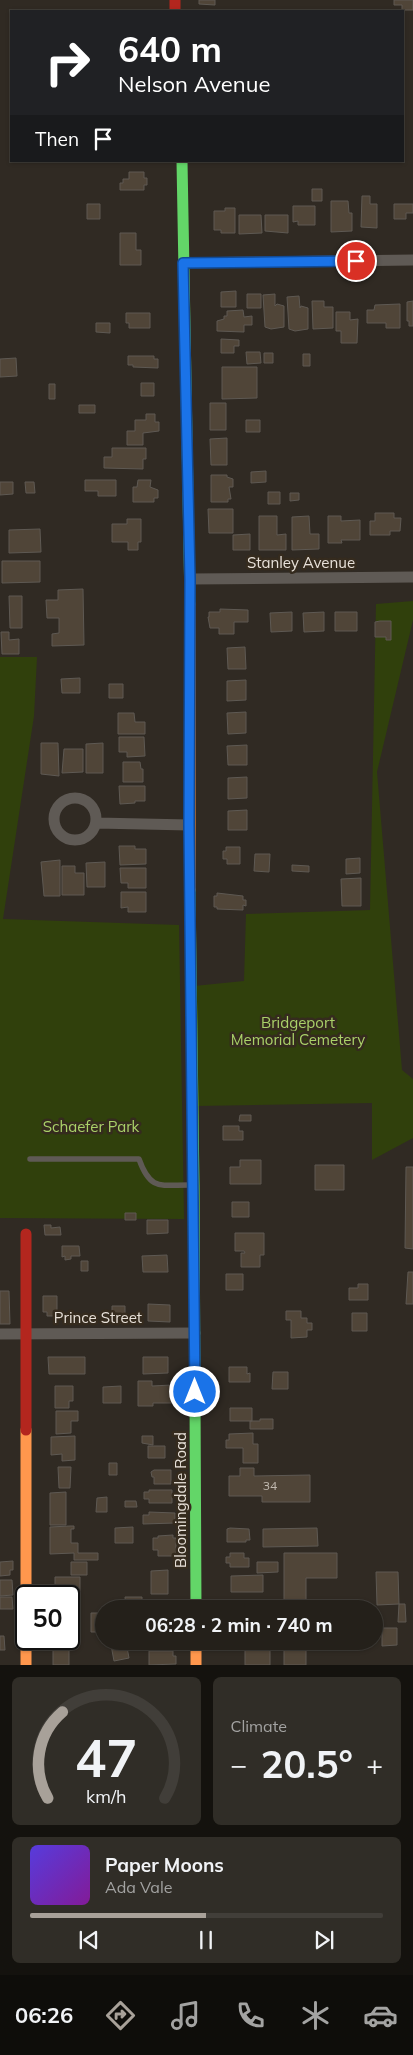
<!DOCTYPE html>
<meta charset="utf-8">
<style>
:root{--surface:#24201a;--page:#302d27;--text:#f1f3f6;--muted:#a3a3a2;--line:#413e39;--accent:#a8a199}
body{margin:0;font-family:Mulish,sans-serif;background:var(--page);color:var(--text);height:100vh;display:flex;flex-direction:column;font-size:19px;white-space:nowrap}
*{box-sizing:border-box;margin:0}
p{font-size:16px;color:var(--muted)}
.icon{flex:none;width:28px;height:28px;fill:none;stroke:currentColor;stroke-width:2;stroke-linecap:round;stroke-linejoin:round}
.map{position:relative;height:1665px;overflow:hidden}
.sheet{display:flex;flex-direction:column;gap:12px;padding:12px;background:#14120e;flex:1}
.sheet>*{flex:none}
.hud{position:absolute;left:10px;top:10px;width:394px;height:152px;border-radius:0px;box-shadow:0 1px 4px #0004,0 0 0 1px var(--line);background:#202124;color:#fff;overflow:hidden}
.speed{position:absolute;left:15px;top:1585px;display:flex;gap:10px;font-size:25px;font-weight:700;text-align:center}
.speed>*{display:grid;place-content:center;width:65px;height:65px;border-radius:50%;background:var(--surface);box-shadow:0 1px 4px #0004,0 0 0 1px var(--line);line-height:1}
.speed .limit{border:2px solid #111;border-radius:8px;background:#fff;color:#111}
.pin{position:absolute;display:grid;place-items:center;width:42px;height:42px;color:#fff;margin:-21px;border:2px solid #fff;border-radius:50%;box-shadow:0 1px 5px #0007}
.me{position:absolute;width:55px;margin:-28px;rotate:0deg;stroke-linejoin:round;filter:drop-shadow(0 0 4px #0008)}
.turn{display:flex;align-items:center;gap:18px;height:105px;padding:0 25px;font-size:22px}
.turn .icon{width:65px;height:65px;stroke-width:2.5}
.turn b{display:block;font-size:35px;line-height:42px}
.then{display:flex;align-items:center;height:48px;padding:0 25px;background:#0003;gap:10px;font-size:19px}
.big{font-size:38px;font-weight:700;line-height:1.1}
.sheet .card{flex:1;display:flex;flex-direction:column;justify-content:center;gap:8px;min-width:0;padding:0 18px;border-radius:8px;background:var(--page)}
.sheet .dial{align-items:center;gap:0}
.dial svg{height:130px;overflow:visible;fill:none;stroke:var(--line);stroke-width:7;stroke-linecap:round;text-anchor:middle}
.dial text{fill:var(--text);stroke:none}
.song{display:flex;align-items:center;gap:15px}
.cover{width:60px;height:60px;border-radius:8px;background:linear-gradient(135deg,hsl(250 70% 55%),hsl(290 70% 35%))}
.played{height:5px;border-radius:2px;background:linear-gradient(90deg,var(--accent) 50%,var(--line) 50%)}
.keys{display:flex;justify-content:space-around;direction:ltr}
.heat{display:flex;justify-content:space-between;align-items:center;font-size:28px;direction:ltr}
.sheet .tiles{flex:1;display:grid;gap:12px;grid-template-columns:1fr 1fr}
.card:last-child{grid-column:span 2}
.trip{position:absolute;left:95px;top:1600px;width:288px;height:50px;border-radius:25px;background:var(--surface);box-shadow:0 1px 4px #0004,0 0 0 1px var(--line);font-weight:700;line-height:50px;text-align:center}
.menu{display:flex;height:80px;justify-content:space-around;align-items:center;background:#0e0d0a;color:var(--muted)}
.menu .icon{width:35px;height:35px}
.menu .selected{color:var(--accent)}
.menu b{font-size:22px;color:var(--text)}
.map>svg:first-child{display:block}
.green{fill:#30400c}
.building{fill:#504538;stroke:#5e5953}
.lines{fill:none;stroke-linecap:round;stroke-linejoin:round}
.lane{stroke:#5f5a55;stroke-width:5.5}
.street{stroke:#5f5a55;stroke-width:11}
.fast{stroke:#63d668;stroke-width:11}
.slow{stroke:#ff974d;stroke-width:11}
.jam{stroke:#b3261e;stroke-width:11}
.route-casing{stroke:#114b97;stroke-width:12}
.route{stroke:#1a73e8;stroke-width:9}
.labels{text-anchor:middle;stroke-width:5;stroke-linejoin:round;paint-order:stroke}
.number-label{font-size:12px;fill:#c2bab1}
.street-label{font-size:15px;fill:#e8e1d9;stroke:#352b1e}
.park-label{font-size:15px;fill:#aad169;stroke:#352b1e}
</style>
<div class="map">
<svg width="413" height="1665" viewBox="0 0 413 1665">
<rect width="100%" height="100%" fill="#302a23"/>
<path class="green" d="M413 601V620L377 772 402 1070 413 1079V1138L372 1160V1103L195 1106 194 986 244 981 246 914 370 910 376 604Z
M0 657H37L34 716 3 919 179 925 184 1219 0 1218Z"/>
<path class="building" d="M199 0H215V5L199 4Z
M394 0H413V10H402V5H394Z
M129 172H144V178H147V185H144V190H120V183H123V179H129Z
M312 189H322V201H312Z
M362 196H370V204H377V228L361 227Z
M331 201H348L349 213H352V231L331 232Z
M87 204H100V219H87Z
M394 204H413V213H406V219H394Z
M293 206H315V225H298V221L293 222Z
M225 208H235V233H221V230H214V211H225Z
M239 215H261L262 233 239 234Z
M265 215H288V233L265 231Z
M120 233H136V250H141V265H120Z
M236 291V307H221V292Z
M247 294H261V308H247Z
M275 294V306L277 304 284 306V327L271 329 265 327 263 295Z
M299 296 300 308 301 306 308 308V329L295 331 289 329 287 297Z
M312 301H324V307H333V328L313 329Z
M413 301V326H409V321H407V302Z
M400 304V328H386V323H367V310H374L375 305Z
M243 310 244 317 252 316V325H244V332L217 331V321L224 319V316H227V311Z
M336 312H350V320L358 319 357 343H341V331H336Z
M126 313H150V328H129V323H126Z
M96 323H110V333L96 332Z
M221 339 239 340V346H234V353H221Z
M246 352H260L261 363 247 364Z
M264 353H273V363H264Z
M303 354H310V366H303Z
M128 356H154V359H158V368L133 367V365H128Z
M16 358 17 376 0 377V359Z
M222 367H257V398L222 399Z
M141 383H154V396H141Z
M49 384H55V399H49Z
M210 403H226V430H210Z
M79 405H95V413H79Z
M146 414H155V422H159V431L143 433V445H127V431H135V420H146Z
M246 420H260V432H246Z
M227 438V465H211L210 439Z
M112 448H146V459H143V469L104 468V457H112Z
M266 471V482L251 483V472Z
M211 475H227V477L233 479V487H229L231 499H228V502H211Z
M85 480H116V496H98V491H85Z
M138 480H151L150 487 158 490V498H154V502H133V487H137Z
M0 482H13V494L0 495Z
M25 482H34L35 493H26Z
M268 492H280V504H268Z
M290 493H299V500L290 501Z
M208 509H233V533H209Z
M375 513H394V518H401L400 531H390V535H370V521H375Z
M259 516H277V535L286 534V550H259Z
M309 516 310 534H319V549L292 550V517Z
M328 516H341V521L360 520V540H341L342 543H328Z
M127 519H141V542H138V550H128V542H112V524H127Z
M40 529 41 552 9 553V530Z
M250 534V550H233V535Z
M2 561H40V582L2 583Z
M83 589 84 645 52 646V634L59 633V618H47L46 600H58V590Z
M9 596H22V628H10Z
M220 609 248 610V622H234V634H219V628H210L208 617H209V612H220Z
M292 612V631L271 632 270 613Z
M324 612V631L304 632 303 613Z
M335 612H357V631H335Z
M380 621H391V640H386V637H375V622Z
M1 632H9V640L19 639V654H2Z
M245 647 246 669H228L227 648Z
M80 678V693H62L61 679Z
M246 680V700L227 701V681Z
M109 684H123V698H109Z
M246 712V733L228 734 227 713Z
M118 713H134L135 722H145V734H118Z
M119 737H144L145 756 127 757V752H119Z
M41 743H58L59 776 41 774Z
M103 743V773H86V744Z
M247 745V765H228L227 746Z
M64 749H83V772L62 773Z
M123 762H140L141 769H143V782H123Z
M247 777V798L228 799V778Z
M119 786H145V801H135V803L120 804Z
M247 810V830H228V811Z
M119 846H135V849H146V864L120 865Z
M226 847H240V864H227V859H223V851H226Z
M255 854H270L269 872 254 871Z
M360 858V873L346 874V859Z
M60 860V896H44L41 862Z
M105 862V887H87L86 863Z
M292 865 309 866V872L292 871Z
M62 866H75V873H84V895H62Z
M120 868H146V888H128V883H121Z
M361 878V906H342L341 879Z
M121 892H146V912H128V907L121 908Z
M217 893 243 896V900H246V906L243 905V910L217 909V907H214V896H217Z
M240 1115H251V1121H239Z
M223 1126H239V1131H243V1140H223Z
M240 1160H261V1184H230V1167H240Z
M315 1165H344V1190H315Z
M406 1167H413V1249L405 1248Z
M232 1202H249V1217H232Z
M125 1213H136V1220H125Z
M147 1220H168V1233L147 1234Z
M44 1225H51V1228L60 1227 61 1235H45Z
M235 1233H264V1255H260V1267H241V1253H245L244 1251H235Z
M62 1246H79L80 1256H71V1259L65 1260V1256L62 1257Z
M167 1255 168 1272H143L142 1256Z
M81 1261H88V1271H81Z
M408 1272H413V1304H406Z
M226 1274H243V1290H226Z
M358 1284H368V1300H349V1288H358Z
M0 1291H9L10 1324H0Z
M43 1296H57V1312H55V1316H47V1312H43Z
M148 1304 170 1305V1322L148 1321Z
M112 1306H125V1323H112Z
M286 1311H301V1318H307V1323H312V1330H307V1337L291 1338V1320H286Z
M352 1313H367V1331H352Z
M48 1357H85V1374H49Z
M143 1357H168V1373L143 1374Z
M229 1367H247V1374L250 1373V1382H229Z
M273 1372H288V1389H272Z
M138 1381H152V1386L172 1385V1390H174L172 1403H153V1406H138Z
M55 1386H73V1401H69V1408H55Z
M121 1386V1403H103V1387Z
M230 1408H252V1421H230Z
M56 1411H78V1421H71V1433L56 1434Z
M260 1419H273V1429H250V1421H260Z
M253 1433V1444H258V1463H243V1448H226V1440H229V1434Z
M75 1436V1460L62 1461V1454L51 1455V1437Z
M142 1436H153V1445L142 1443Z
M148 1446H165V1458H148Z
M109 1463H117V1475H109Z
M58 1467H71L70 1488H59Z
M240 1468H254V1476L310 1475V1502H262V1496H229V1476H240Z
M154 1470H171V1484H154V1477H152L151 1472Z
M149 1490H172V1503H149V1499H144V1492H149Z
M66 1492V1525H50V1493Z
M107 1497V1512H96L97 1498Z
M125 1501H136L137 1507H125Z
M149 1512 175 1513V1523L143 1524V1515H149Z
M70 1526H74V1529H71V1543H78V1553H98V1560H74V1553L50 1554V1527Z
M133 1527V1543H115V1528Z
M230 1528 249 1529 250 1540H246V1542H227V1529Z
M317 1528 318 1546 263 1547V1529Z
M173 1535V1538H176V1554H173V1556H158V1550H153V1538H158V1536Z
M230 1553H244V1558H249V1567H230V1563H226V1557H230Z
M284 1553H337V1578H306V1609H284Z
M13 1561V1570H10V1575L0 1576V1562Z
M71 1562H87V1575H71Z
M257 1562H278V1572L257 1573Z
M168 1570V1594H151V1571Z
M376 1572H398L399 1604 377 1605Z
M263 1575V1592H231V1576Z
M55 1577H80V1591L55 1592Z
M0 1580H12L13 1595 0 1596Z
M0 1597H12L13 1609H0Z
M125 1597H142V1609H126Z
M399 1604H405L406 1622H398Z
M91 1613H104V1632H91Z
M382 1628H397V1645L382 1646Z
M0 1636H4L5 1650H0Z
M245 1641H270V1665H245Z
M284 1641H306V1665H284Z
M126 1642 129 1658 114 1661 111 1645Z
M53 1650H69V1665H53Z
M149 1651H173V1656H176V1664L149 1665Z"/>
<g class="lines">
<path class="lane" d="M30 1159H139C151 1193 162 1184 194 1185"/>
<path class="street" d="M183 263 413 260
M190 579 413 577
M54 819a21 21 0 1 1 42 0a21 21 0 1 1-42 0Z
M97 823 189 825
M0 1334 195 1333"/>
<path class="fast" d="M182 161 190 604
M190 890 194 1185 196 1609"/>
<path class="slow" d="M190 604V890
M26 1430V1665
M196 1641V1665"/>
<path class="jam" d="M175 0V11
M26 1234V1430"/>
</g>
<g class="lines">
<defs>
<path id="route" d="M195 1392 189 825 190 579 183 263 356 261"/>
</defs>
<use href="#route" class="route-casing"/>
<use href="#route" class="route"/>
</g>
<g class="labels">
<g class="number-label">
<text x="270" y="1490">34</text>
</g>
<g class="street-label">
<text x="301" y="568">Stanley Avenue</text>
<text x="98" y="1323">Prince Street</text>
<text transform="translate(181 1500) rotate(-90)" y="5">Bloomingdale Road</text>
</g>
<g class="park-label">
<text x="298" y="1028">Bridgeport<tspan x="298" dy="17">Memorial Cemetery</tspan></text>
<text x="91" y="1132">Schaefer Park</text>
</g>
</g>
</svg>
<div class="speed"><div class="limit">50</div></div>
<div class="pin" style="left:356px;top:261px;background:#d93025"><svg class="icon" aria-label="arrive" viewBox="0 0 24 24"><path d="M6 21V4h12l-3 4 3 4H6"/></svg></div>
<svg class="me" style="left:195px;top:1392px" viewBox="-20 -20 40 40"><circle r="17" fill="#1a73e8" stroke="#fff" stroke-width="3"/><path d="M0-11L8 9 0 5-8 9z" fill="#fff"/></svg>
<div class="trip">06:28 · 2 min · 740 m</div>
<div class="hud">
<div class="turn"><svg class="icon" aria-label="right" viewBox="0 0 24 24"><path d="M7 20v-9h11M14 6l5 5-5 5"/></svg><div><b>640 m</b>Nelson Avenue</div></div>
<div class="then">Then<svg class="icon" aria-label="arrive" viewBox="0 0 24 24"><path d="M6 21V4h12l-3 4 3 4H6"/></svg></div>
</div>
</div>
<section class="sheet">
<div class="tiles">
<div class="card dial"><svg viewBox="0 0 100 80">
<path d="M14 69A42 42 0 1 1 86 69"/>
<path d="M14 69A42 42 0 0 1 23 16" stroke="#a8a199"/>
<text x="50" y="56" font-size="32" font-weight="700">47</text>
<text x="50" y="72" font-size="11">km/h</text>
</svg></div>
<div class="card"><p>Climate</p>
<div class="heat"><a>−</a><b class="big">20.5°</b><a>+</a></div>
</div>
<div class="card">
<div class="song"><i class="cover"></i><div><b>Paper Moons</b><p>Ada Vale</p></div></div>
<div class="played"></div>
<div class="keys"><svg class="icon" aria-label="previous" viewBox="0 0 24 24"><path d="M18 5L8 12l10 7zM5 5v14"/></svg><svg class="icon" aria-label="pause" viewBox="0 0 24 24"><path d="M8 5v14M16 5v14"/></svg><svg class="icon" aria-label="next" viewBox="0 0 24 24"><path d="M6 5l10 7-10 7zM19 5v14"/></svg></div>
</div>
</div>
</section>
<nav class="menu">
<b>06:26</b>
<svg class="icon selected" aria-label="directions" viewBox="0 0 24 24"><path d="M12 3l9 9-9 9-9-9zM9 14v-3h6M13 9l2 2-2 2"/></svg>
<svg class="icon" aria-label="music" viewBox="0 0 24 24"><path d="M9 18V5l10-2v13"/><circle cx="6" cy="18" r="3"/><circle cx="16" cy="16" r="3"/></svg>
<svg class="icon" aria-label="phone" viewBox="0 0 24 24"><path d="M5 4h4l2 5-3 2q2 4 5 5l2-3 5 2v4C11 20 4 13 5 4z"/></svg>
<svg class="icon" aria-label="climate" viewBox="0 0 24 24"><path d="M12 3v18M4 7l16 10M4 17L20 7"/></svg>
<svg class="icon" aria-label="car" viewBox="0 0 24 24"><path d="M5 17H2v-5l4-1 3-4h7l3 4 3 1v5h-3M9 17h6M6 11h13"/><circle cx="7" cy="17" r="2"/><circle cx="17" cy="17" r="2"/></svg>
</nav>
